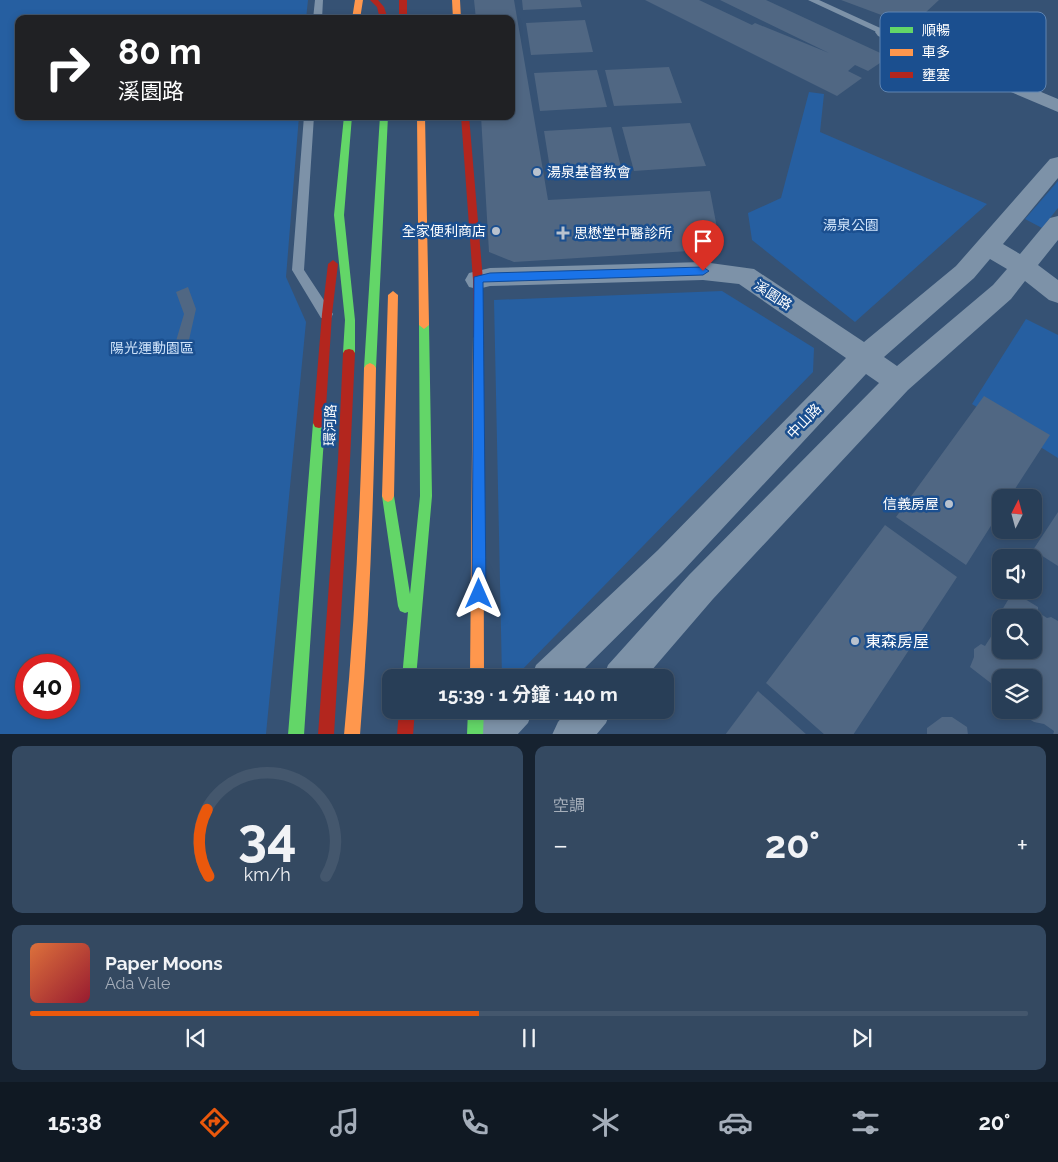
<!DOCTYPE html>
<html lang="zh-TW">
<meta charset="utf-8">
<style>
:root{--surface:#283e57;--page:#344961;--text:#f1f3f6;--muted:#a5aeba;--line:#44576d;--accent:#ea580c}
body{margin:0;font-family:Raleway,"Noto Sans TC",sans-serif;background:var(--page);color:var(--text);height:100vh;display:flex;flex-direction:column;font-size:19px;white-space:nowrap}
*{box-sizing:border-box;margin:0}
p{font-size:16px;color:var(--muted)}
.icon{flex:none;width:28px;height:28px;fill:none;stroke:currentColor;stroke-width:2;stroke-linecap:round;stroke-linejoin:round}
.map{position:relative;height:734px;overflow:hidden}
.drawer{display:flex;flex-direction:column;gap:12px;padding:12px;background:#162230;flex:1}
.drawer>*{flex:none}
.top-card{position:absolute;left:15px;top:15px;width:500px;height:105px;border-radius:10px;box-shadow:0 2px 8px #0003,0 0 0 1px var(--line);background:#202124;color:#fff;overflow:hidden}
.needle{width:32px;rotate:6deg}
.fabs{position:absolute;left:992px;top:489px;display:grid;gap:10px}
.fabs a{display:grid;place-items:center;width:50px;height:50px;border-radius:10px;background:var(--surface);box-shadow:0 2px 8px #0003,0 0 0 1px var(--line);font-size:25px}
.speed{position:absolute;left:15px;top:654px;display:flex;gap:10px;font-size:25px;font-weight:700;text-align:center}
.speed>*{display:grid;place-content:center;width:65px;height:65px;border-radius:50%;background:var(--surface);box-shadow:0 2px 8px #0003,0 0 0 1px var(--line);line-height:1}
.speed .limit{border:8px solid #d22;background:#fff;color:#111}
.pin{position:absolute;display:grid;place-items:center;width:42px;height:42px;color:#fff;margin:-51px -21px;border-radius:50% 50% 50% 0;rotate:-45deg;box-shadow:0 0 5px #0007}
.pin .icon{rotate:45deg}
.me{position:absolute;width:55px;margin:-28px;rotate:0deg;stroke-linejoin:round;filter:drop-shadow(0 0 4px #0008)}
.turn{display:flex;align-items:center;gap:18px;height:105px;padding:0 20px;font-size:22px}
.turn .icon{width:65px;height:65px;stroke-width:2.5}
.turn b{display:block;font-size:35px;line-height:42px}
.big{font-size:38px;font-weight:700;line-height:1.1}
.drawer .tile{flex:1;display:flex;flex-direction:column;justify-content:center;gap:8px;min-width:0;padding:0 18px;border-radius:10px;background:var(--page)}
.drawer .dial{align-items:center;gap:0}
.dial svg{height:130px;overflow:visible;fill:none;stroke:var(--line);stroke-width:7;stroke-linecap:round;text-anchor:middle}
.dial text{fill:var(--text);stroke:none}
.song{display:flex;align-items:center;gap:15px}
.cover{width:60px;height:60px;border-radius:8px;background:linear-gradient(135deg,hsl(20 70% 55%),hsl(350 70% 35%))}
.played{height:5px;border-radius:2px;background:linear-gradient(90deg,var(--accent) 45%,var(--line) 45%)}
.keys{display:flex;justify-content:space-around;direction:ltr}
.heat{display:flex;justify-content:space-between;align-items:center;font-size:28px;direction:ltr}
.drawer .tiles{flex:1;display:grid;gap:12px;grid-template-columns:1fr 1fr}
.tile:last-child{grid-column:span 2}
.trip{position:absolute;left:382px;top:669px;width:292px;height:50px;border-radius:10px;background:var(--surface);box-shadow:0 2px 8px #0003,0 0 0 1px var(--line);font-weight:700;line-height:50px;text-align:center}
.dock{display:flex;height:80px;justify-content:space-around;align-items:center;background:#101923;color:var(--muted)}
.dock .icon{width:35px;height:35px}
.dock .current{color:var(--accent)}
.dock b{font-size:22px;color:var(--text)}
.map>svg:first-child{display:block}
.green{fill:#265fa1;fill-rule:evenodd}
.building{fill:#506783}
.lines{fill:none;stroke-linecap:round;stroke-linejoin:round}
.lane{fill:#7d92a8;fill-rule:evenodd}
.street{fill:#7d92a8;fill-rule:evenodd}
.fast{fill:#63d668;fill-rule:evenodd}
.slow{fill:#ff974d;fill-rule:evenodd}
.jam{fill:#b3261e;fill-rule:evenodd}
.route{fill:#1a73e8;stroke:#114b97}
.poi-dot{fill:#b9c2ce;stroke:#1b4f8f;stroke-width:2}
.labels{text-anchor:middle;stroke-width:5;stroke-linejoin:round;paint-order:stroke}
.poi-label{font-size:14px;fill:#fff;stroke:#1b4f8f;text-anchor:start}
.park-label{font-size:14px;fill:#cfe3fa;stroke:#1b4f8f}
.street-label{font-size:14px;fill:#fff;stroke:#1b4f8f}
.near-poi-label{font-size:16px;fill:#fff;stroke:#1b4f8f;text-anchor:start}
.key{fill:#1b4f8f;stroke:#5f84b1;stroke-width:1}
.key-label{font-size:14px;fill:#fff}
</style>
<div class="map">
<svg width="1058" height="735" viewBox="0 0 1058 735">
<rect width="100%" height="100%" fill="#365274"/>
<path class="green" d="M0 0H308L306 19H19V116H299L286 277 306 322 266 734 0 735ZM26 665H69V708H26Z
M809 92 824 94 820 132 987 204 855 322 752 240 748 213 781 198Z
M1058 181V208L1042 228 1025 219Z
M722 291 814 348 813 372 515 677H502L494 300Z
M1026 319 1058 335V458L972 404Z"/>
<path class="building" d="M474 0H514L548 200 710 191 721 249 514 262 489 252 481 116H511V19H476Z
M522 0H580L582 7 523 10Z
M645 0H699L752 25 755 23 829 53 720 0H766L889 57 868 71 855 65 848 71 862 78 837 96Z
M841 0H939L911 26Z
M585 20 593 52 531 55 526 23Z
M669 67 682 103 614 106 605 70Z
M597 70 607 107 540 111 534 73Z
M690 123 706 166 634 171 622 127Z
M611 127 622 171 551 175 544 131Z
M188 287 196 309 189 340 176 341 184 314 176 292Z
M984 396 1050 435 1009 498H1001V510L966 565 896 517Z
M1058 512V566L1033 550Z
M885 525 957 577 853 735H825L766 683Z
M1020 596 1038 607V612L1047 618 1051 617 1058 621V735H1053L1054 731 1044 724 1034 722 1015 710H1034V678H1001V691L970 667 974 657V649L981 644 985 646 1001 621V650H1034V618H1003L1005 615 1002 610 1008 600Z
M758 691 807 735H725Z
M942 717H952L967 727 968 735H927V728Z"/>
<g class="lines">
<path class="lane" d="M315 0H323L322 19H313Z
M808 0H819L889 32 884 35 881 34Z
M304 116H314L304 270 333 314 331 318H321L292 270Z"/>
<path class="street" d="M884 27 1058 99V112L878 36 875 32 878 28Z
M1058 157V178L1003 244 1020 254 1050 218 1058 216V240L1038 265 1058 280V303L1049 300 1025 281 1011 299 908 390 713 599 645 678H603L608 665 689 575 879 383 866 374 682 572 575 678H531L536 665 658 550 846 358 739 284 703 280 490 286 478 289 469 287 465 280 469 273 490 268 703 262 754 269 864 342 956 266 1050 159ZM990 259 1007 269 993 285 897 366 884 357 974 278Z
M489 710H533L528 723 517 735H471L477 722Z
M568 710H611L606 723 596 735H552L558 722Z"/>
<path class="fast" d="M344 116H352L344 215 355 320V353L353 356H345L343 353 345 320 334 215Z
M380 116H388L376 368 374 371H366L364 368Z
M424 321 429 325 432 496 416 678H402L408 612 405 613 400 611 398 606 382 496 384 492 388 490 392 492 394 496 410 594 420 496 419 325Z
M319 418 323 419 325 423 304 735H288L313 423 315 419Z
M468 710H484L483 735H467Z"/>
<path class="slow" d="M355 0H363L360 19H352Z
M452 0H460L461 19H453Z
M417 116H425L429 325 424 329 419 325Z
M393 291 398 295 394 496 392 500 388 502 384 500 382 496 388 295Z
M478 333 483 337 484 678H470L473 337Z
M370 363 374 365 376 368C374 490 370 613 360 735H344C356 613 361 490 364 368L366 365Z"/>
<path class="jam" d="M370 0H378L384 7 388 19H380L377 7Z
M399 0H407V19H399Z
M461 116H469L483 280V337L478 341 473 337V280Z
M333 260 338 264 332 314 325 423 323 427 319 428 315 427 313 423 322 314 328 264Z
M349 349 353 350 355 353 350 460 334 735H318L338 460 343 353 345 350Z
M399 710H415L413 735H397Z"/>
</g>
<path class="route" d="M703 267 709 271 703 275 483 282 486 594 484 599 479 601 474 599 472 594 474 277 490 273Z"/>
<g class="poi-dot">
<circle cx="537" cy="172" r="5"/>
<circle cx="496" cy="231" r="5"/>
<path d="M560.5 225.5h5v5h5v5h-5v5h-5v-5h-5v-5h5z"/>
<circle cx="949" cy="504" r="5"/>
<circle cx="855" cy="641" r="5"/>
</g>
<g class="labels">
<g class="poi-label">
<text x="547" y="177">湯泉基督教會</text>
<text x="486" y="236" text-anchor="end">全家便利商店</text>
<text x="574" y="238">思懋堂中醫診所</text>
<text x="939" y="509" text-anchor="end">信義房屋</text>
</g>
<g class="park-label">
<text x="851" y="230">湯泉公園</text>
<text x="152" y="353">陽光運動園區</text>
</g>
<g class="street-label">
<text transform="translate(773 295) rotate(33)" y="5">溪園路</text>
<text transform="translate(804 421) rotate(-46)" y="5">中山路</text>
<text transform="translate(330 425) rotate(-88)" y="5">環河路</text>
</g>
<g class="near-poi-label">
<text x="865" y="647">東森房屋</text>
</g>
</g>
<rect x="880" y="12" width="166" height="80" rx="8" class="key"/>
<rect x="890" y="27" width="23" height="6" fill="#63d668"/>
<rect x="890" y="49" width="23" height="7" fill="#ff974d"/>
<rect x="890" y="72" width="23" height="6" fill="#b3261e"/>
<g class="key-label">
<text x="922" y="35">順暢</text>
<text x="922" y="57">車多</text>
<text x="922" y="80">壅塞</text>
</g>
</svg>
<div class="fabs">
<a><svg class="needle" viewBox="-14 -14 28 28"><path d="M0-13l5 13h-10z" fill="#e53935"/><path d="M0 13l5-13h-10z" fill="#a5aeba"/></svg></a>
<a><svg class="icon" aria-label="sound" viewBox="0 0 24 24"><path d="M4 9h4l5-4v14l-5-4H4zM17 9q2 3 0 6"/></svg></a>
<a><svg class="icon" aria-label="search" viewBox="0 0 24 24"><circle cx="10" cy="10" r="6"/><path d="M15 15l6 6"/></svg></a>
<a><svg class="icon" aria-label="layers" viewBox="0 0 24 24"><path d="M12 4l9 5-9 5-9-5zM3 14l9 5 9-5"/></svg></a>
</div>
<div class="speed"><div class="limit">40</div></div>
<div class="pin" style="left:703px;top:271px;background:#d93025"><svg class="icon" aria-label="arrive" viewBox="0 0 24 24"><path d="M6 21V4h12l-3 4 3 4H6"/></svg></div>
<svg class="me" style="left:479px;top:594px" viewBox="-20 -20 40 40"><path d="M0-17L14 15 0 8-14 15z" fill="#1a73e8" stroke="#fff" stroke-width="4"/></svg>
<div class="trip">15:39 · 1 分鐘 · 140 m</div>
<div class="top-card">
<div class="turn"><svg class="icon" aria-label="right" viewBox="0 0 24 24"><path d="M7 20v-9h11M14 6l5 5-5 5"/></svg><div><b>80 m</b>溪園路</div></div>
</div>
</div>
<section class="drawer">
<div class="tiles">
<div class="tile dial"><svg viewBox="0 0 100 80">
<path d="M14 69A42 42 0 1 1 86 69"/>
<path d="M14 69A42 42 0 0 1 13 28" stroke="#ea580c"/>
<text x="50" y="56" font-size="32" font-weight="700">34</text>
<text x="50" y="72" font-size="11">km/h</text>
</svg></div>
<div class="tile"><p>空調</p>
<div class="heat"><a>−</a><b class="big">20°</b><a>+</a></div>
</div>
<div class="tile">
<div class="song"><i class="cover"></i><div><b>Paper Moons</b><p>Ada Vale</p></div></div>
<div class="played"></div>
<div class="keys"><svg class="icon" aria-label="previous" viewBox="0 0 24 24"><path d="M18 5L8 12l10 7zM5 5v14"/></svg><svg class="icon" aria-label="pause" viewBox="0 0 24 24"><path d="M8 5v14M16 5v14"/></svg><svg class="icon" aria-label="next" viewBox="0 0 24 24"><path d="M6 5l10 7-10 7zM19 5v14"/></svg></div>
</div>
</div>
</section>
<nav class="dock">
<b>15:38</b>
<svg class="icon current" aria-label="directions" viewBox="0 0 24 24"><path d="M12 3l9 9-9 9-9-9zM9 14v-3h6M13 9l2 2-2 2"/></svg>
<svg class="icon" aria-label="music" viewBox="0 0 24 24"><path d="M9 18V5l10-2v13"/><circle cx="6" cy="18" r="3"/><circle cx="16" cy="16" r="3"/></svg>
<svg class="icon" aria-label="phone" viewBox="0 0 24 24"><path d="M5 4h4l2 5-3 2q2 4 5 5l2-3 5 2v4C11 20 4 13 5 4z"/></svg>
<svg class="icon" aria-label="climate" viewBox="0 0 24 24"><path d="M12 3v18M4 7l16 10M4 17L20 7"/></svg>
<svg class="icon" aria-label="car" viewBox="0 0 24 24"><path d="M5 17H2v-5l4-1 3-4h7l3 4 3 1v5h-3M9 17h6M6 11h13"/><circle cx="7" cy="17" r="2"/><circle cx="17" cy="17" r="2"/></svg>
<svg class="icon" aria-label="filters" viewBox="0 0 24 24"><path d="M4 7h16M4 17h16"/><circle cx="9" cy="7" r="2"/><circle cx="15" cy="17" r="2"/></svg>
<b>20°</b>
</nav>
